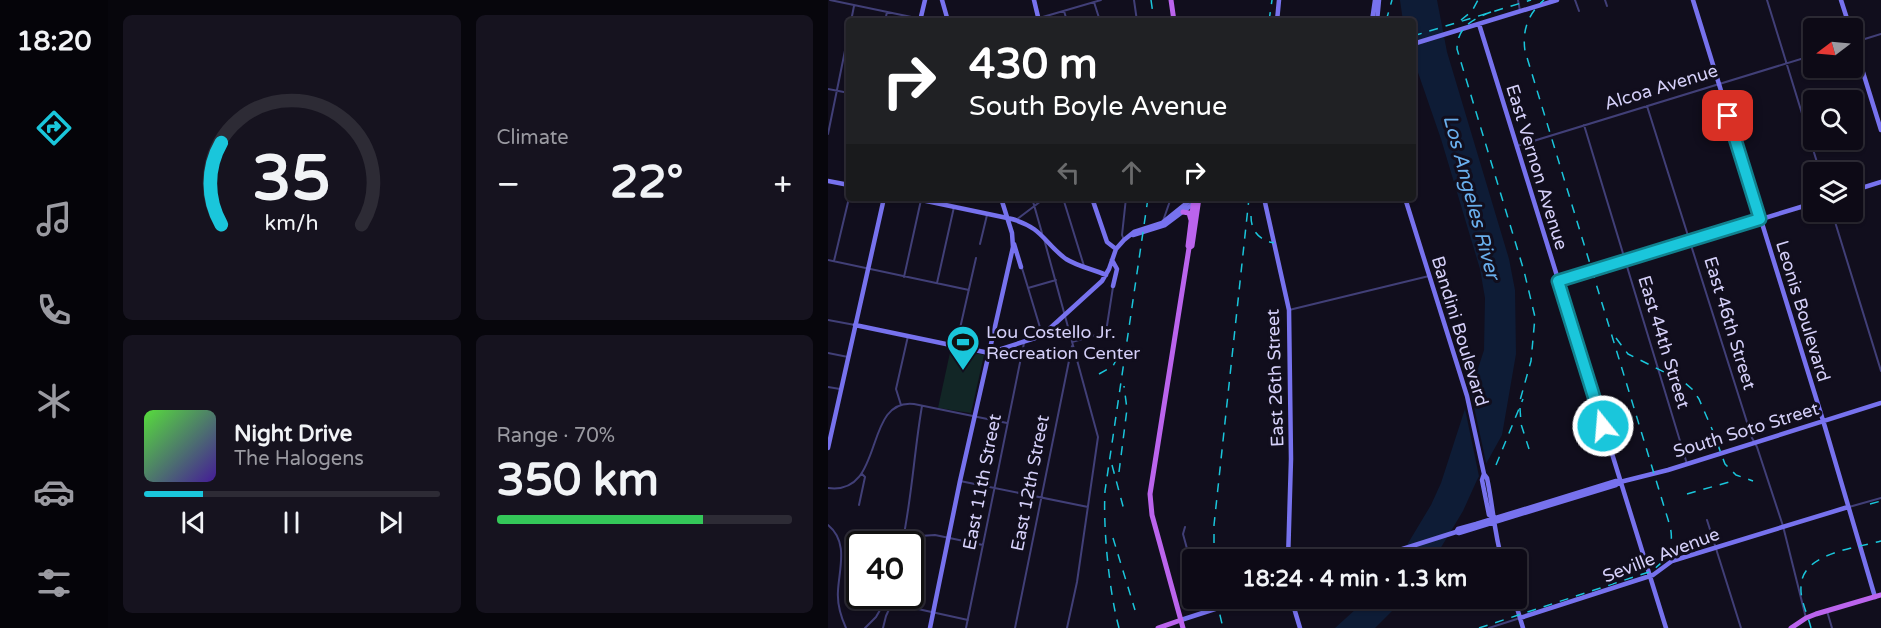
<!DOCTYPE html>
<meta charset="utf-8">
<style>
:root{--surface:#0d0a16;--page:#16131f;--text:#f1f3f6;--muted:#9a9aa1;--line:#2d2b35;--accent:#1ac6db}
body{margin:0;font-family:"Varela Round",sans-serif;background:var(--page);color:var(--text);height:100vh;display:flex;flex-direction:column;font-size:22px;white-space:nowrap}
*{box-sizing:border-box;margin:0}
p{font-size:20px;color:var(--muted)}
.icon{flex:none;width:33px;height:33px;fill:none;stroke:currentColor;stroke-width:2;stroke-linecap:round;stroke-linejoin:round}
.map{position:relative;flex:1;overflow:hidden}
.details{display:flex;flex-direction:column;gap:15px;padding:15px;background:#07060c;width:720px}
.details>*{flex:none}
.top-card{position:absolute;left:18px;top:18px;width:570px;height:183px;border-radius:6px;box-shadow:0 2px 4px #0004,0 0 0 2px var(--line);background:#202124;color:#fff;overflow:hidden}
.needle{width:39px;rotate:254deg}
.buttons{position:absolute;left:975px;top:18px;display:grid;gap:12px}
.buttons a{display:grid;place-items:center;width:60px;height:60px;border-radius:6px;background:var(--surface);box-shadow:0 2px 4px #0004,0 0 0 2px var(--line);font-size:30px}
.speed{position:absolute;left:18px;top:531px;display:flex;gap:12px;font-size:30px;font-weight:700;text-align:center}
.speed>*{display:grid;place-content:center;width:78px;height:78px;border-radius:50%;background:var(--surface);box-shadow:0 2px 4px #0004,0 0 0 2px var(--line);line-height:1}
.speed .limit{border:3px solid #111;border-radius:9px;background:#fff;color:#111}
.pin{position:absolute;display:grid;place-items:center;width:51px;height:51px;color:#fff;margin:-26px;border-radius:12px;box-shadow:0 3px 9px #0006}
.me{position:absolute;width:66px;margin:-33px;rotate:343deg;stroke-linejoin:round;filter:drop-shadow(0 0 4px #0008)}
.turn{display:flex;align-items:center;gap:21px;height:126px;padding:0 24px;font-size:27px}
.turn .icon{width:78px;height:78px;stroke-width:2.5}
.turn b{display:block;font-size:42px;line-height:51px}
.lanes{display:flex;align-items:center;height:57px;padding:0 24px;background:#0003;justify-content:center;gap:30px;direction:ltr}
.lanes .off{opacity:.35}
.big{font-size:45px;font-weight:700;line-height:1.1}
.details .widget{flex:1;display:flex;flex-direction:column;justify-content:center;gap:9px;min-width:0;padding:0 21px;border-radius:9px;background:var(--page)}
.details .dial{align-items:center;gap:0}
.dial svg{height:156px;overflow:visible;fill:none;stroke:var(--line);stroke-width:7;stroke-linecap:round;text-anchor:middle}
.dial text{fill:var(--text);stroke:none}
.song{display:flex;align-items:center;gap:18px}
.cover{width:72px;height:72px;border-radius:9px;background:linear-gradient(135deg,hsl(110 70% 55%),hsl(260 70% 35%))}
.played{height:6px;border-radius:3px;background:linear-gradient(90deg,var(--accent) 20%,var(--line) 20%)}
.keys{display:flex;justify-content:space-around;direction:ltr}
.heat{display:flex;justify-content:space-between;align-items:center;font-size:33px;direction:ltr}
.charge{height:9px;border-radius:4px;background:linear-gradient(90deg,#34c759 70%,var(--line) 0)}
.details .tiles{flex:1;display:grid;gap:15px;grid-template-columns:repeat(2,1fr)}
.trip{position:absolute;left:354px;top:549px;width:345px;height:60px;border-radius:6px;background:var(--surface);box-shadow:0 2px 4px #0004,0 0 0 2px var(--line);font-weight:700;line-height:60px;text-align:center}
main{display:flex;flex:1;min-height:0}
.tabs{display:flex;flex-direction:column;width:108px;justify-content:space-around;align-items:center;background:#050409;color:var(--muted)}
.tabs .icon{width:42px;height:42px}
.tabs .selected{color:var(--accent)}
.tabs b{font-size:27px;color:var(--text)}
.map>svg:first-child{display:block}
.pitch{fill:#122626}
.water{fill:#0e1c36}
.pier{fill:#110e1d}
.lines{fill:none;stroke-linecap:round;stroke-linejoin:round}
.street{stroke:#413f77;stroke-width:2}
.secondary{stroke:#7772ee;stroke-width:4.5}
.primary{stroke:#bb64ed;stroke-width:5}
.rail{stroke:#1ac6db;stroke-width:1.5;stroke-dasharray:9 8;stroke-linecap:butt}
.route-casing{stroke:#11818e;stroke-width:15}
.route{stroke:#1ac6db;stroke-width:10}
.labels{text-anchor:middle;stroke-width:6;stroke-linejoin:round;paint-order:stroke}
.street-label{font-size:18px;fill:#d5d0f9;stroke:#110e1d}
.poi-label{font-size:18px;fill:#d5d0f9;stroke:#110e1d;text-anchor:start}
.water-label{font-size:20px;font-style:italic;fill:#6aafed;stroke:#110e1d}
</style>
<main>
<nav class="tabs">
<b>18:20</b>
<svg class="icon selected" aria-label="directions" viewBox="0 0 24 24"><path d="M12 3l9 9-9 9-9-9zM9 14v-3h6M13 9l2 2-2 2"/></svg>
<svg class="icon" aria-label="music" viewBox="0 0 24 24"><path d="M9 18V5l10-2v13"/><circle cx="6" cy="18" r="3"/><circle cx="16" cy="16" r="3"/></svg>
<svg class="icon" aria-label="phone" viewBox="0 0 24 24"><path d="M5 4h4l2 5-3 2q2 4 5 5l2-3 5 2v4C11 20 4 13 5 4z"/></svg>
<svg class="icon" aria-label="climate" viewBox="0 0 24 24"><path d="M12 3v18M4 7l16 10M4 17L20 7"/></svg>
<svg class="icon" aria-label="car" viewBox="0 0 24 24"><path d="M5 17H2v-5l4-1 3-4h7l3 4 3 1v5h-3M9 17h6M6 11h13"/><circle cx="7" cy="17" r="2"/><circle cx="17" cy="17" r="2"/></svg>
<svg class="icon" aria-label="filters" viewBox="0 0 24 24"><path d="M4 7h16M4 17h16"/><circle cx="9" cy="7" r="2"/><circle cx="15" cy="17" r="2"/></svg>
</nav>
<section class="details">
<div class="tiles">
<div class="widget dial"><svg viewBox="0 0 100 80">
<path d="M14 69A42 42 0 1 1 86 69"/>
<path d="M14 69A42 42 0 0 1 14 27" stroke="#1ac6db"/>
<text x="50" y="56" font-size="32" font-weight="700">35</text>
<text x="50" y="72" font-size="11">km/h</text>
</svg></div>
<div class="widget"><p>Climate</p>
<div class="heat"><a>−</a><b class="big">22°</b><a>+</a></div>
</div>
<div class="widget">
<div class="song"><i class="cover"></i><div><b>Night Drive</b><p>The Halogens</p></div></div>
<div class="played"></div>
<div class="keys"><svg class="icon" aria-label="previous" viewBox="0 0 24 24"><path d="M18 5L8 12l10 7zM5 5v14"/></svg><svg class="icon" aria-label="pause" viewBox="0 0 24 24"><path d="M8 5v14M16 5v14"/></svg><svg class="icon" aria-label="next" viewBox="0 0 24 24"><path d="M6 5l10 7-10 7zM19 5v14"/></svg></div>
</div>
<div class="widget"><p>Range · 70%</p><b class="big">350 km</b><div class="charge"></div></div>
</div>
</section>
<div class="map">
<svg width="1053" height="628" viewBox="0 0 1053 628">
<rect width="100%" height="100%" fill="#110e1d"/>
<path class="pitch" d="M123 348 156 355 143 413 110 408Z"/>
<path class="water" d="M572 0H609L619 52 681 259 687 290 688 354 674 435 649 480 635 511 606 559 570 560 603 505 613 483 656 350 657 298 652 269 613 139 585 58V21H575Z
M539 599H576L547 628H507Z"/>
<path class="pier" d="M642 388 659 467 652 481 636 404Z"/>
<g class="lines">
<path class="street" d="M2 0 93 19
M306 0 309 21
M690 0 692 11
M747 0 751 11
M777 0 779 6
M939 0 992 172
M266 2 272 21
M236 11 239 21
M23 21 26 6
M57 21 59 12
M201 21 273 0
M1027 42 1053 34
M0 89 21 93
M819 106 924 438 929 447 955 526 978 618
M756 125 859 464
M0 134 21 31
M689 146 986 55
M204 198 214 233
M235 198 256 266
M113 204 115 198
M1004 212 1053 371
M188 220 217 198
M335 221 343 198
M216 239 270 437 249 582 239 628
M296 240 294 235 298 198
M152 244 159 215
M0 260 141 290
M6 261 21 198
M194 268 214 334
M76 277 93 200
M109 283 126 207
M200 288 228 280
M461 310 601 276
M0 320 27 325
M244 342 278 332 285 287
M128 346 148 258
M0 353 20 357
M0 387 12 389
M73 405 68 389 80 336
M132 481 260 507
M0 488C58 496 34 398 86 404L179 423
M31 505 37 477 34 474
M1021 507 1053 498
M879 520 913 628
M0 525C21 542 11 569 10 591 9 604 13 617 18 628
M357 527 355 534 364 567
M76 534 92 536 107 535 155 545
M74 544C84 498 86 452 94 406
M374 598 378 612
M58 602 140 620
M999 611 1004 628
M37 628 48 617 60 596
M55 628 58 616 63 605
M138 628 196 343
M187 628 244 346
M661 628 692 618"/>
<path class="secondary" d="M114 0 120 21
M206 0 211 21
M865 0 997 427 1047 597
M1013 0 1022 28
M92 21 97 0
M449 21 451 0
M544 21 547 0
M549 21 551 0
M651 24 838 628
M1024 37 1053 130
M585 44 729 0
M0 181 21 185
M1024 191 1053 182
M84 198 184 219C215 228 216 243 238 259 251 267 265 269 278 275
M264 198 279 242 288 249
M436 198 461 310 463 459 460 560
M577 198 639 396 656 474 659 478C665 506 666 532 674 560
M305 235 337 225 365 204
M186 244 193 267
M284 260 289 269 285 286
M730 281 986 203
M27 325 161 353 207 338 219 331 274 281 281 269 288 249 296 240 306 232 334 223 365 198
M0 448 56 198
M656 474 654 480 661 515 664 517
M628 532 631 533 788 485 792 482 840 470 1053 403
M540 560 628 532 630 529 648 524 788 481 792 482
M463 598 472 628
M686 598 695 628
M692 618 825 575 844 561 1020 507
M353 620 421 598
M102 628 132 481 185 247 184 233 173 198"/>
<path class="primary" d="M343 0 346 21
M355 212 361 213 363 220
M361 248 364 246 371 198
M330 628 353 620
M355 628 324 515 322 494 361 248 360 246 366 198
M963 628 978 618 988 614 1053 595"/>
<path class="rail" d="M323 0 326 21
M663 12C645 19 629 27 629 49L696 271 707 317 703 361 691 404
M633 20 644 11 650 0
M441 21 444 0
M558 21 564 0
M585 36 703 0
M423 216C423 231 431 240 446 243
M788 338 800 354 856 382 864 389 871 399 884 429 897 464 908 475 925 481
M271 374 285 366 294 349
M692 408 693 424 701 449
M284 465 296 510
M668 465 695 399
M291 472 299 409 296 386
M859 494 901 482
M1042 504 1053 501
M285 538 307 610
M386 560V525L421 198
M388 598 395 628
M291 628C281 591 275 529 277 491L320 198
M651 628 821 572C838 563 847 546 842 526L697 51C694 30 700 14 716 0
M983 628C980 615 972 600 973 587 973 553 1028 548 1053 541"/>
</g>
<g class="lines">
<defs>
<path id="route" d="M775 426 730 281 932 219 900 116"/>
</defs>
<use href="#route" class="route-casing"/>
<use href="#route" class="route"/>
</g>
<defs>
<symbol id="stadium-pin" viewBox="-11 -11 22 30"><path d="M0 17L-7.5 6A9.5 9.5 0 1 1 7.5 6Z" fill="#1ac6db" stroke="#110e1d"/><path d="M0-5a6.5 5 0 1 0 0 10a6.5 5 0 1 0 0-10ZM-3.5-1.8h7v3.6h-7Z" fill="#111"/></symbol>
</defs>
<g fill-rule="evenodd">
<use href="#stadium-pin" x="116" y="323" width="38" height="52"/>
</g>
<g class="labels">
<g class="street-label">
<text transform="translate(833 87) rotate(-17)" y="6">Alcoa Avenue</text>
<text transform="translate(709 167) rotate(73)" y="6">East Vernon Avenue</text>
<text transform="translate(975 311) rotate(73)" y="6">Leonis Boulevard</text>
<text transform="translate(902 323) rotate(73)" y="6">East 46th Street</text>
<text transform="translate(632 331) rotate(73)" y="6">Bandini Boulevard</text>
<text transform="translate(836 342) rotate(73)" y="6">East 44th Street</text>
<text transform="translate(447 378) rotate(-92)" y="6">East 26th Street</text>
<text transform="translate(918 430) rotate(-17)" y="6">South Soto Street</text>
<text transform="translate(154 482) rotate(-79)" y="6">East 11th Street</text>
<text transform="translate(202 483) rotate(-79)" y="6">East 12th Street</text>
<text transform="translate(833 555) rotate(-21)" y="6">Seville Avenue</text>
</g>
<g class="poi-label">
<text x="158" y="338">Lou Costello Jr.<tspan x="158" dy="21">Recreation Center</tspan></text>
</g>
<g class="water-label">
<text transform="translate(644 197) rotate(75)" y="7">Los Angeles River</text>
</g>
</g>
</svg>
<div class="buttons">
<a><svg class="needle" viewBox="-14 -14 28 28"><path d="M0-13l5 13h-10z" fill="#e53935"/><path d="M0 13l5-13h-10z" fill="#9a9aa1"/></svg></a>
<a><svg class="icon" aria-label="search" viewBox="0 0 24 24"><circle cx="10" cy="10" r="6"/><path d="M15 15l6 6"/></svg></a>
<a><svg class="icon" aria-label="layers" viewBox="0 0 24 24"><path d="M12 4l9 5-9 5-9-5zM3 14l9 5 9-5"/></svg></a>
</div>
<div class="speed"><div class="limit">40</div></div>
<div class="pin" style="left:900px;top:116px;background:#d93025"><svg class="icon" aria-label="arrive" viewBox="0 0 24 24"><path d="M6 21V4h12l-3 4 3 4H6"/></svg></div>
<svg class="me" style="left:775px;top:426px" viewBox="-20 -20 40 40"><circle r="17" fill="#1ac6db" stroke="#fff" stroke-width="3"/><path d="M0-11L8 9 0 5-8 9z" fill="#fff"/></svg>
<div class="trip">18:24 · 4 min · 1.3 km</div>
<div class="top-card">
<div class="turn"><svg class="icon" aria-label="right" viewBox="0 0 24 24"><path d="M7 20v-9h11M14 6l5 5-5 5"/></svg><div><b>430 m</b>South Boyle Avenue</div></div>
<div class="lanes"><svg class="icon off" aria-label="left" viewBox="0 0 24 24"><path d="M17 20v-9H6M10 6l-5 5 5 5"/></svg><svg class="icon off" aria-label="ahead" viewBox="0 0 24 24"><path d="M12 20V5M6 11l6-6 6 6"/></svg><svg class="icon" aria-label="right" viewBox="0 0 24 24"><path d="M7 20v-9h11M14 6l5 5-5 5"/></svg></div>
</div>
</div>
</main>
